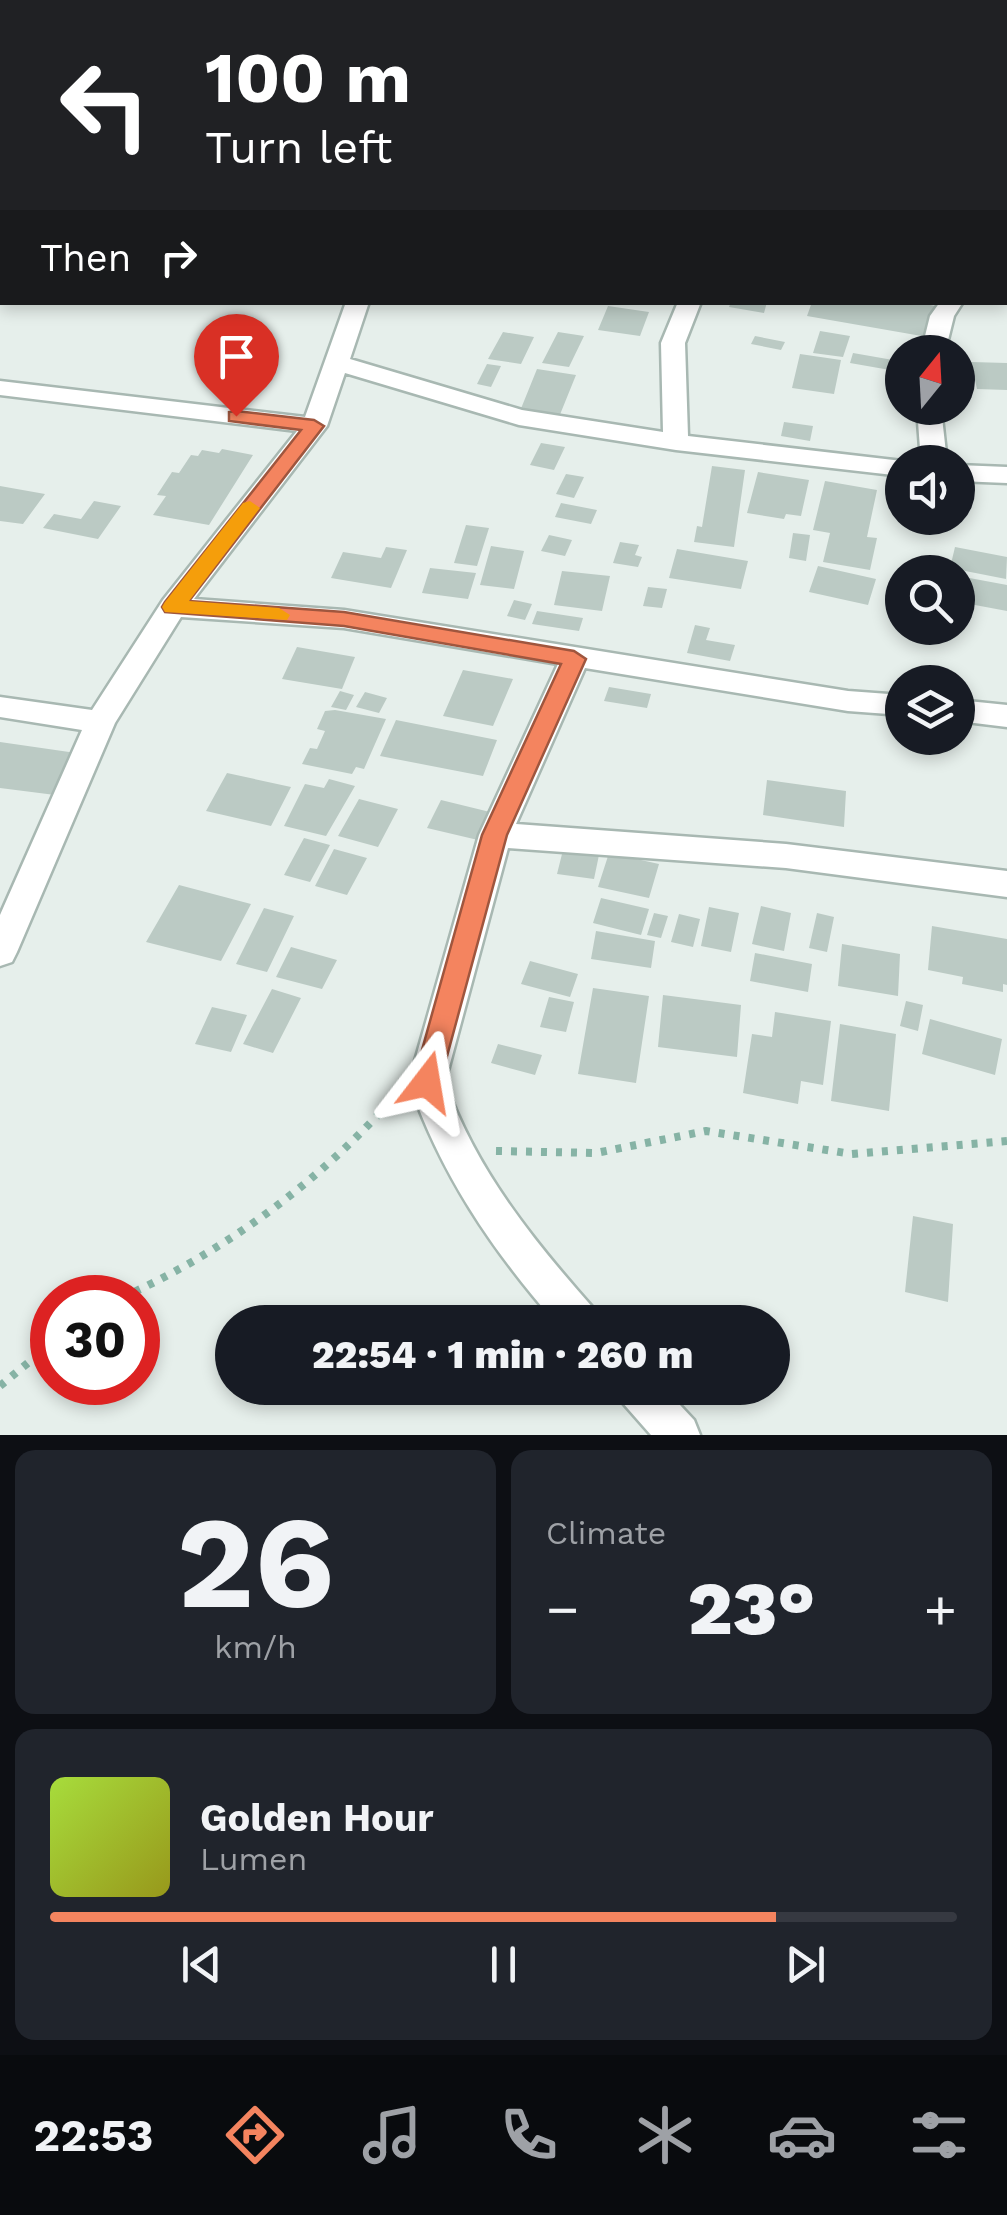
<!DOCTYPE html>
<meta charset="utf-8">
<style>
:root{--surface:#171b24;--page:#20242c;--text:#f1f3f6;--muted:#9ea1a6;--line:#363941;--accent:#f4845f}
body{margin:0;font-family:"Work Sans",sans-serif;background:var(--page);color:var(--text);height:100vh;display:flex;flex-direction:column;font-size:38px;white-space:nowrap}
*{box-sizing:border-box;margin:0}
p{font-size:32px;color:var(--muted)}
.icon{flex:none;width:55px;height:55px;fill:none;stroke:currentColor;stroke-width:2;stroke-linecap:round;stroke-linejoin:round}
.map{position:relative;height:1435px;overflow:hidden}
.panel{display:flex;flex-direction:column;gap:15px;padding:15px;background:#0d0f14;flex:1}
.panel>*{flex:none}
.top-card{position:absolute;left:0px;top:0px;width:1008px;height:305px;box-shadow:0 5px 15px #0003;background:#202124;color:#fff;overflow:hidden}
.needle{width:65px;rotate:18deg}
.fabs{position:absolute;left:885px;top:335px;display:grid;gap:20px}
.fabs a{display:grid;place-items:center;width:90px;height:90px;border-radius:50%;background:var(--surface);box-shadow:0 5px 15px #0003;font-size:50px}
.speed{position:absolute;left:30px;top:1275px;display:flex;gap:20px;font-size:50px;font-weight:700;text-align:center}
.speed>*{display:grid;place-content:center;width:130px;height:130px;border-radius:50%;background:var(--surface);box-shadow:0 5px 15px #0003;line-height:1}
.speed .limit{border:15px solid #d22;background:#fff;color:#111}
.pin{position:absolute;display:grid;place-items:center;width:85px;height:85px;color:#fff;margin:-102px -42px;border-radius:50% 50% 50% 0;rotate:-45deg;box-shadow:0 0 10px #0007}
.pin .icon{rotate:45deg}
.me{position:absolute;width:110px;margin:-55px;rotate:14deg;stroke-linejoin:round;filter:drop-shadow(0 0 8px #0008)}
.turn{display:flex;align-items:center;gap:35px;height:210px;padding:0 40px;font-size:45px}
.turn .icon{width:130px;height:130px;stroke-width:2.5}
.turn b{display:block;font-size:70px;line-height:85px}
.then{display:flex;align-items:center;height:95px;padding:0 40px;background:#0003;gap:20px;font-size:38px}
.big{font-size:75px;font-weight:800;line-height:1.1}
.panel .tile{flex:1;display:flex;flex-direction:column;justify-content:center;gap:15px;min-width:0;padding:0 35px;border-radius:20px;background:var(--page)}
.panel .dial{align-items:center;gap:0}
.dial b{font-size:130px;line-height:1}
.song{display:flex;align-items:center;gap:30px}
.cover{width:120px;height:120px;border-radius:15px;background:linear-gradient(135deg,hsl(80 70% 55%),hsl(60 70% 35%))}
.played{height:10px;border-radius:5px;background:linear-gradient(90deg,var(--accent) 80%,var(--line) 80%)}
.keys{display:flex;justify-content:space-around;direction:ltr}
.heat{display:flex;justify-content:space-between;align-items:center;font-size:55px;direction:ltr}
.panel .tiles{flex:1;display:grid;gap:15px;grid-template-columns:1fr 1fr}
.tile:last-child{grid-column:span 2}
.trip{position:absolute;left:215px;top:1305px;width:575px;height:100px;border-radius:50px;background:var(--surface);box-shadow:0 5px 15px #0003;font-weight:800;line-height:100px;text-align:center}
.menu{display:flex;height:160px;justify-content:space-around;align-items:center;background:#090b0e;color:var(--muted)}
.menu .icon{width:70px;height:70px}
.menu .active{color:var(--accent)}
.menu b{font-size:45px;color:var(--text)}
.map>svg:first-child{display:block}
.building{fill:#bbcac4}
.lines{fill:none;stroke-linecap:round;stroke-linejoin:round}
.street-casing{stroke:#a8b8b2;stroke-width:5}
.path{stroke:#86b3a5;stroke-width:8;stroke-dasharray:6 9;stroke-linecap:butt}
.street{fill:#fff;fill-rule:evenodd}
.route{fill:#f4845f;stroke:#9f563e;stroke-width:2.5}
.slow{fill:#f59e0b}
</style>
<div class="map">
<svg width="1007" height="1435" viewBox="0 0 1007 1435">
<rect width="100%" height="100%" fill="#e6efeb"/>
<path class="building" d="M731 302H767L764 313 729 307Z
M812 302H914L941 307 933 338 807 316Z
M608 306 649 312 640 336 598 330Z
M820 331 850 336 843 357 813 353Z
M503 332 534 337 521 364 488 359Z
M558 332 584 336 569 367 542 363Z
M755 336 785 342 781 350 751 344Z
M853 353 893 360 890 370 850 363Z
M800 354 841 360 834 394 792 388Z
M971 362 1007 363V390L977 389Z
M487 364 501 366 491 387 477 384Z
M537 369 576 375 559 417 520 411Z
M784 422 813 426 810 441 781 436Z
M541 443 565 447 554 470 530 465Z
M222 449 253 455 209 525 153 515 166 496 157 495 172 472 179 473 191 455 198 456 202 450 219 453Z
M712 466 745 470 734 547 694 542 697 526 702 527Z
M758 472 809 480 801 516 786 514 784 519 747 513Z
M566 474 584 477 574 498 556 494Z
M825 481 877 490 867 537 877 538 870 570 823 562 830 533 813 530Z
M0 486 45 494 23 524 0 521Z
M94 501 121 506 98 539 43 528 54 514 81 519Z
M561 503 597 510 591 524 555 517Z
M466 525 489 528 477 566 454 563Z
M793 533 810 535 806 561 789 558Z
M549 535 572 540 565 556 541 551Z
M620 542 639 545 635 555 642 557 638 567 613 563Z
M491 546 524 551 514 589 480 585Z
M386 547 407 550 391 588 331 578 343 552 381 558Z
M955 547 1007 557 1006 579 950 568Z
M677 549 748 561 741 589 669 578Z
M818 566 876 579 868 605 809 592Z
M430 568 476 573 468 599 422 593Z
M562 571 610 576 602 611 554 605Z
M964 577 1007 585V611L959 602Z
M648 587 667 589 662 608 643 606Z
M514 600 532 604 525 620 507 616Z
M537 611 583 618 579 631 532 624Z
M695 625 710 628 706 640 735 645 730 661 687 653Z
M297 647 355 657 342 689 282 679Z
M463 670 513 679 493 726 443 716Z
M609 687 651 694 647 708 604 701Z
M340 691 354 695 346 710 331 707Z
M365 692 387 698 379 713 356 707Z
M335 710 386 719 364 769 356 767 352 774 302 764 310 748 317 749 325 731 317 729 325 711Z
M396 720 497 740 483 776 380 756Z
M0 742 83 754 63 796 0 788Z
M227 773 291 787 271 826 206 811Z
M329 779 355 786 326 836 284 826 305 784 324 788Z
M767 780 846 791 844 827 763 815Z
M359 799 398 809 378 847 338 836Z
M441 800 490 812 478 840 427 828Z
M304 838 330 845 310 882 284 875Z
M334 849 367 858 347 895 315 886Z
M563 850 599 855 594 879 557 874Z
M609 853 659 864 649 898 598 887Z
M179 885 251 904 221 961 146 942Z
M601 898 649 909 641 935 593 923Z
M761 906 791 913 784 951 752 944Z
M709 907 739 913 731 952 701 946Z
M264 908 294 916 267 972 236 964Z
M654 913 668 916 661 938 647 935Z
M817 913 834 917 827 952 809 948Z
M679 914 700 919 693 947 671 942Z
M932 926 1007 939V985L1003 984V992L962 984 963 977 928 970Z
M596 931 655 941 651 968 591 959Z
M842 944 900 954 898 996 838 986Z
M291 947 337 960 322 989 276 977Z
M755 953 812 964 808 992 750 981Z
M530 961 578 974 570 997 521 984Z
M593 988 649 996 636 1083 578 1074Z
M272 989 301 998 273 1053 243 1044Z
M663 995 741 1005 737 1057 658 1047Z
M549 997 574 1002 566 1032 540 1027Z
M906 1001 923 1005 918 1031 900 1026Z
M212 1007 247 1015 231 1052 195 1044Z
M775 1012 831 1021 823 1085 801 1081 798 1104 743 1093 752 1034 772 1037Z
M930 1019 1002 1039 995 1075 922 1054Z
M840 1024 896 1034 889 1111 831 1101Z
M498 1044 542 1055 535 1075 491 1063Z
M913 1216 953 1224 948 1302 905 1292Z"/>
<g class="lines">
<defs>
<path id="street" d="M382 0H402L403 2H384Z
M780 0H798V2H780Z
M854 0H875L876 2H856Z
M1005 136H1007V152H1005Z
M0 176H2V188H0Z
M1005 210H1007L1005 231Z
M346 302H369L350 359 522 410 663 432 661 343 678 302H701L685 343 688 436 911 462H902V476L676 450 519 425 345 373 327 426 194 599 344 610 848 691 902 695V715L848 711 585 668 516 824 786 844 1007 871V897L786 868 508 848 445 1082C476 1170 533 1240 594 1309L600 1322H555C492 1250 440 1173 409 1082L479 835 558 664 344 628 181 617 115 723 17 952 12 962 0 966V915L82 730 0 717V697L92 710 163 600 297 431 0 395V381L305 417Z
M940 302H963L954 316 945 352H921L930 316Z
M917 408H941L947 462H921Z
M958 465 1007 467V483L958 481Z
M958 700 1007 705V727L958 721Z
M616 1388H664L694 1420 700 1435H651L622 1402Z"/>
</defs>
<use href="#street" class="street-casing"/>
<path class="path" d="M496 1151 596 1153 706 1131 852 1154 1007 1141
M121 1298C224 1252 321 1181 395 1096
M0 1386 52 1343"/>
<use href="#street" class="street"/>
</g>
<path class="route" d="M236 411 314 420 324 426 189 601 344 612 574 651 586 659 507 835 440 1082 436 1090 427 1094 417 1090 413 1082 482 835 561 664 344 626 165 612 162 607 165 602 301 430 229 421V412Z"/>
<path class="slow" d="M250 501 260 508 189 601 279 608 290 615 287 620 165 612 162 607 165 602 243 503Z"/>
</svg>
<div class="fabs">
<a><svg class="needle" viewBox="-14 -14 28 28"><path d="M0-13l5 13h-10z" fill="#e53935"/><path d="M0 13l5-13h-10z" fill="#9ea1a6"/></svg></a>
<a><svg class="icon" aria-label="sound" viewBox="0 0 24 24"><path d="M4 9h4l5-4v14l-5-4H4zM17 9q2 3 0 6"/></svg></a>
<a><svg class="icon" aria-label="search" viewBox="0 0 24 24"><circle cx="10" cy="10" r="6"/><path d="M15 15l6 6"/></svg></a>
<a><svg class="icon" aria-label="layers" viewBox="0 0 24 24"><path d="M12 4l9 5-9 5-9-5zM3 14l9 5 9-5"/></svg></a>
</div>
<div class="speed"><div class="limit">30</div></div>
<div class="pin" style="left:236px;top:416px;background:#d93025"><svg class="icon" aria-label="arrive" viewBox="0 0 24 24"><path d="M6 21V4h12l-3 4 3 4H6"/></svg></div>
<svg class="me" style="left:427px;top:1082px" viewBox="-20 -20 40 40"><path d="M0-17L14 15 0 8-14 15z" fill="#f4845f" stroke="#fff" stroke-width="4"/></svg>
<div class="trip">22:54 · 1 min · 260 m</div>
<div class="top-card">
<div class="turn"><svg class="icon" aria-label="left" viewBox="0 0 24 24"><path d="M17 20v-9H6M10 6l-5 5 5 5"/></svg><div><b>100 m</b>Turn left</div></div>
<div class="then">Then<svg class="icon" aria-label="right" viewBox="0 0 24 24"><path d="M7 20v-9h11M14 6l5 5-5 5"/></svg></div>
</div>
</div>
<section class="panel">
<div class="tiles">
<div class="tile dial"><b>26</b><p>km/h</p></div>
<div class="tile"><p>Climate</p>
<div class="heat"><a>−</a><b class="big">23°</b><a>+</a></div>
</div>
<div class="tile">
<div class="song"><i class="cover"></i><div><b>Golden Hour</b><p>Lumen</p></div></div>
<div class="played"></div>
<div class="keys"><svg class="icon" aria-label="previous" viewBox="0 0 24 24"><path d="M18 5L8 12l10 7zM5 5v14"/></svg><svg class="icon" aria-label="pause" viewBox="0 0 24 24"><path d="M8 5v14M16 5v14"/></svg><svg class="icon" aria-label="next" viewBox="0 0 24 24"><path d="M6 5l10 7-10 7zM19 5v14"/></svg></div>
</div>
</div>
</section>
<nav class="menu">
<b>22:53</b>
<svg class="icon active" aria-label="directions" viewBox="0 0 24 24"><path d="M12 3l9 9-9 9-9-9zM9 14v-3h6M13 9l2 2-2 2"/></svg>
<svg class="icon" aria-label="music" viewBox="0 0 24 24"><path d="M9 18V5l10-2v13"/><circle cx="6" cy="18" r="3"/><circle cx="16" cy="16" r="3"/></svg>
<svg class="icon" aria-label="phone" viewBox="0 0 24 24"><path d="M5 4h4l2 5-3 2q2 4 5 5l2-3 5 2v4C11 20 4 13 5 4z"/></svg>
<svg class="icon" aria-label="climate" viewBox="0 0 24 24"><path d="M12 3v18M4 7l16 10M4 17L20 7"/></svg>
<svg class="icon" aria-label="car" viewBox="0 0 24 24"><path d="M5 17H2v-5l4-1 3-4h7l3 4 3 1v5h-3M9 17h6M6 11h13"/><circle cx="7" cy="17" r="2"/><circle cx="17" cy="17" r="2"/></svg>
<svg class="icon" aria-label="filters" viewBox="0 0 24 24"><path d="M4 7h16M4 17h16"/><circle cx="9" cy="7" r="2"/><circle cx="15" cy="17" r="2"/></svg>
</nav>
